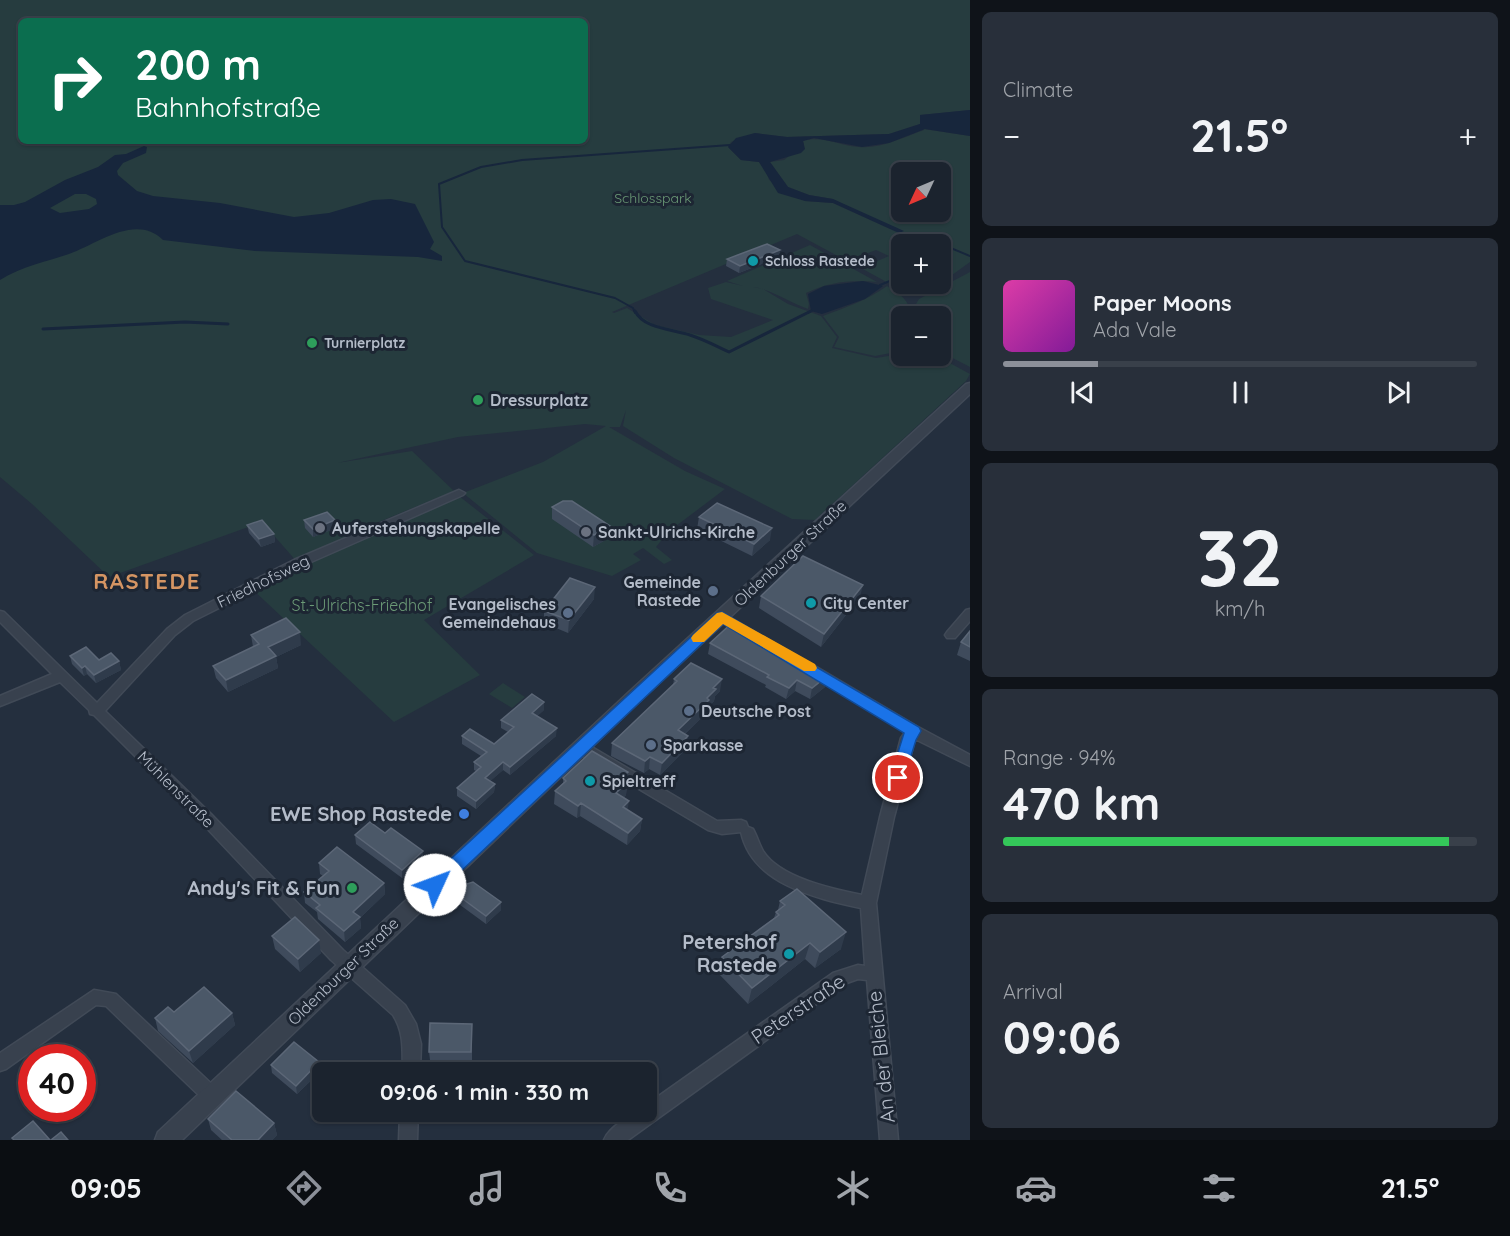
<!DOCTYPE html>
<meta charset="utf-8">
<style>
:root{--surface:#1b232e;--page:#282f3a;--text:#f1f3f6;--muted:#a0a4aa;--line:#39404a;--accent:#8c9099}
body{margin:0;font-family:Quicksand,sans-serif;background:var(--page);color:var(--text);height:100vh;display:flex;flex-direction:column;font-size:22px;white-space:nowrap}
*{box-sizing:border-box;margin:0}
p{font-size:20px;color:var(--muted)}
.icon{flex:none;width:33px;height:33px;fill:none;stroke:currentColor;stroke-width:2;stroke-linecap:round;stroke-linejoin:round}
.map{position:relative;flex:1;overflow:hidden}
.side{display:flex;flex-direction:column;gap:12px;padding:12px;background:#0f1319;width:540px}
.side>*{flex:none}
.hud{position:absolute;left:18px;top:18px;width:570px;height:126px;border-radius:9px;box-shadow:0 2px 4px #0004,0 0 0 2px var(--line);background:#0b6e4f;color:#fff;overflow:hidden}
.needle{width:39px;rotate:226deg}
.buttons{position:absolute;left:891px;top:162px;display:grid;gap:12px}
.buttons a{display:grid;place-items:center;width:60px;height:60px;border-radius:9px;background:var(--surface);box-shadow:0 2px 4px #0004,0 0 0 2px var(--line);font-size:30px}
.speed{position:absolute;left:18px;top:1044px;display:flex;gap:12px;font-size:30px;font-weight:700;text-align:center}
.speed>*{display:grid;place-content:center;width:78px;height:78px;border-radius:50%;background:var(--surface);box-shadow:0 2px 4px #0004,0 0 0 2px var(--line);line-height:1}
.speed .limit{border:9px solid #d22;background:#fff;color:#111}
.pin{position:absolute;display:grid;place-items:center;width:51px;height:51px;color:#fff;margin:-26px;border:3px solid #fff;border-radius:50%;box-shadow:0 2px 6px #0007}
.me{position:absolute;width:66px;margin:-33px;rotate:47deg;stroke-linejoin:round;filter:drop-shadow(0 0 4px #0008)}
.turn{display:flex;align-items:center;gap:21px;height:126px;padding:0 18px;font-size:27px}
.turn .icon{width:78px;height:78px;stroke-width:2.5}
.turn b{display:block;font-size:42px;line-height:51px}
.big{font-size:45px;font-weight:800;line-height:1.1}
.side .tile{flex:1;display:flex;flex-direction:column;justify-content:center;gap:9px;min-width:0;padding:0 21px;border-radius:9px;background:var(--page)}
.side .dial{align-items:center;gap:0}
.dial b{font-size:78px;line-height:1}
.song{display:flex;align-items:center;gap:18px}
.cover{width:72px;height:72px;border-radius:9px;background:linear-gradient(135deg,hsl(320 70% 55%),hsl(290 70% 35%))}
.played{height:6px;border-radius:3px;background:linear-gradient(90deg,var(--accent) 20%,var(--line) 20%)}
.keys{display:flex;justify-content:space-around;direction:ltr}
.heat{display:flex;justify-content:space-between;align-items:center;font-size:33px;direction:ltr}
.charge{height:9px;border-radius:4px;background:linear-gradient(90deg,#34c759 94%,var(--line) 0)}
.trip{position:absolute;left:312px;top:1062px;width:345px;height:60px;border-radius:9px;background:var(--surface);box-shadow:0 2px 4px #0004,0 0 0 2px var(--line);font-weight:800;line-height:60px;text-align:center}
.dock{display:flex;height:96px;justify-content:space-around;align-items:center;background:#0b0e12;color:var(--muted)}
.dock .icon{width:42px;height:42px}
.dock .current{color:var(--accent)}
.dock b{font-size:27px;color:var(--text)}
main{display:flex;flex:1;min-height:0}
.map>svg:first-child{display:block}
.green{fill:#263c3f;fill-rule:evenodd}
.water{fill:#17263c;fill-rule:evenodd}
.lines{fill:none;stroke-linecap:round;stroke-linejoin:round}
.stream-far1{stroke:#17263c;stroke-width:2}
.stream{stroke:#17263c;stroke-width:3}
.minor-casing{stroke:#414a57;stroke-width:3}
.tertiary-casing{stroke:#414a57;stroke-width:3}
.minor{fill:#38414e;fill-rule:evenodd}
.tertiary{fill:#38414e;fill-rule:evenodd}
.wall{fill:#3f4b5c}
.shaded-wall{fill:#2f3b4b}
.building{fill:#4b5868;stroke:#5c6777;stroke-width:1.5}
.route{fill:#1a73e8;stroke:#114b97;stroke-width:1.5}
.slow{fill:#f59e0b}
.culture-dot{fill:#0f9aa8;stroke:#1d2633;stroke-width:2}
.leisure-dot{fill:#2e9e5b;stroke:#1d2633;stroke-width:2}
.worship-dot{fill:#6b7280;stroke:#1d2633;stroke-width:2}
.service-dot{fill:#5c6f8a;stroke:#1d2633;stroke-width:2}
.shop-dot{fill:#3f7fe0;stroke:#1d2633;stroke-width:2}
.labels{text-anchor:middle;stroke-width:6;stroke-linejoin:round;paint-order:stroke}
.far-park-label{font-size:14px;fill:#6b9a76;stroke:#1d2633}
.far-poi-label{font-size:14px;font-weight:bold;fill:#b4bcc9;stroke:#1d2633;text-anchor:start}
.poi-label{font-size:16px;font-weight:bold;fill:#b4bcc9;stroke:#1d2633;text-anchor:start}
.street-label{font-size:16px;fill:#b4bcc9;stroke:#1d2633}
.park-label{font-size:16px;fill:#6b9a76;stroke:#1d2633}
.near-poi-label{font-size:20px;font-weight:bold;fill:#b4bcc9;stroke:#1d2633;text-anchor:end}
.near-street-label{font-size:20px;fill:#b4bcc9;stroke:#1d2633}
.district-label{font-size:22px;font-weight:bold;letter-spacing:1.5px;fill:#d59563;stroke:#1d2633}
</style>
<main>
<div class="map">
<svg width="970" height="1140" viewBox="0 0 970 1140">
<rect width="100%" height="100%" fill="#242f3e"/>
<path class="green" d="M0 0H970V110L920 115 924 129 970 136V262L941 283 940 244H902V284H940L912 296 861 268 889 256 876 250 847 261 797 234 612 312 614 313 627 308 655 325 699 335 731 337 773 320 711 299 708 288 726 282 743 286 727 281 810 245 877 282C853 279 828 282 806 293L809 304 808 309C793 304 765 287 753 287L763 289 788 304 821 316 837 337 832 348 876 358 901 354 937 356 970 374 966 381 815 520 792 519 674 458 623 426 626 410 620 427H609L685 471 725 489 668 532 656 547 672 560 664 564 643 548 633 554 641 560 612 576 537 553 463 493 543 462 606 426 585 424 458 437 337 463 412 451 454 491 352 533 354 539 459 496 534 555 424 620 480 675 394 722 250 587 298 563 262 522 109 577 32 504 0 477ZM21 21H585V141H21ZM920 124 924 130C904 137 881 149 859 147 840 146 822 135 803 141L804 144 784 160 770 162 788 187 809 195 833 199 899 233 833 203 805 201 769 180 766 170 759 162 741 160 728 147 731 142 755 133 787 137 889 134ZM902 172H940V212H902Z
M970 272V367L941 352 940 316H919L916 304 919 299Z
M887 286C901 295 909 299 911 316H902L901 351 875 356 834 347 839 337 823 316C846 307 866 301 887 286Z
M503 683 525 697 512 708 489 694Z"/>
<path class="water" d="M970 110V136L925 129 889 143 862 147 814 138 803 141 805 149 801 153 770 162 788 187 809 195 833 199 904 231 899 233 833 203 805 201 778 193 759 162 741 160 728 147 736 138 755 133 787 137 889 134 920 124V115Z
M144 146 147 147 146 153 123 163 117 171 118 175 137 191 153 196 220 203 294 217 329 213 373 200 391 199 415 204 434 242 430 249 442 256V261L418 257 255 251 163 240C136 213 97 244 69 254 46 262 22 266 0 280V205H14L25 202 65 180 98 167 115 155 126 154ZM75 194H86L96 199 97 204 89 209 60 213 50 208Z
M863 281 883 286 865 299 822 314 811 311 808 294 824 286Z"/>
<g class="lines">
<path class="stream-far1" d="M935 244 934 241 970 256
M880 285 902 276
M635 313 633 308 615 298 465 261 442 227 439 184 481 167 522 160 730 145
M808 313 811 311"/>
<path class="stream" d="M635 311C644 329 672 329 690 335 703 339 716 346 729 352L811 311
M43 329 185 322 228 324"/>
<defs>
<path id="minor" d="M459 490 465 493 463 495 302 566 193 621 175 635 105 711 211 814 343 950 405 1005 416 1024 421 1044 420 1072H403C402 1051 405 1034 393 1015L331 960 201 822 94 715 90 714 89 710 60 682 0 706V696L52 674 0 622V611L4 612 97 703 167 629 185 615 294 560Z
M970 609V621L955 638H947L945 635 947 632 966 610Z
M813 665 918 727 970 755V766L915 739 894 817 876 903 898 1140H880L867 980 858 979 844 984 628 1140H604C609 1127 633 1112 646 1112V1105L833 973 858 965 865 966 861 908C815 898 752 884 741 832L722 834 708 830 575 751 573 747 575 743 580 742 585 743 717 821 741 820 746 822 748 827 753 829C757 836 759 844 763 851 780 878 833 889 862 895L880 817 901 738 905 732 808 673 806 670 808 667Z
M94 990 116 994 218 1090 221 1096 218 1102 212 1104 206 1102 106 1006 96 1005 6 1069 0 1071V1053Z
M400 1112H418L417 1140H399Z"/>
<path id="tertiary" d="M970 383V394L642 699 182 1140H155L158 1132 630 691 966 384Z"/>
</defs>
<use href="#minor" class="minor-casing"/>
<use href="#tertiary" class="tertiary-casing"/>
<use href="#minor" class="minor"/>
<use href="#tertiary" class="tertiary"/>
</g>
<path class="wall" d="M780 250 779 257 739 273 726 266 727 259Z
M552 507 610 526 609 538 593 547 552 519Z
M699 517 770 540 752 556 697 529Z
M304 520 336 528 313 537 305 528Z
M247 525 274 534 275 542 261 547 249 533Z
M761 596 860 597 821 647 759 608Z
M594 599 568 633 544 623V611Z
M970 631V661L957 655 961 642Z
M251 635 301 645 276 657 278 668 228 692 216 678 213 666 253 647Z
M710 643 827 676 825 687 810 699 795 691 786 699 765 687 766 685 708 654Z
M70 656 119 661 121 670 96 683 87 674 84 676 72 664Z
M674 679 720 691 715 696 714 701 708 707 707 712 685 734 687 748 660 775 649 769 644 773 611 756 612 743 673 685Z
M544 710 537 716 556 736 510 775 503 770 490 781 495 784 494 792 476 809 457 796V788L476 771 474 770V762L481 756 462 744V736L494 744 508 732 501 728V720Z
M628 772 626 795 623 798 628 810 642 819 640 831 627 845 580 816 577 818 554 804 555 791 563 783V778Z
M355 835 423 859 402 878 356 844Z
M319 863 384 883 385 894 360 918 361 928 345 942 318 919 317 912 305 903 304 892 323 876 320 874Z
M456 894 501 902V910L486 924 456 902Z
M780 901 841 949 815 968 805 959 748 1004 718 973 722 957 774 918 776 912 778 910Z
M272 936 321 953 300 972 275 949Z
M232 1013 235 1025 193 1063 158 1031 155 1018Z
M472 1024V1061L430 1060 429 1052Z
M271 1065 321 1071 297 1094 272 1073Z
M208 1119 274 1123 277 1135 272 1140H222L211 1130Z"/>
<path class="shaded-wall" d="M780 250 779 257 739 273 740 266Z
M335 520 336 528 313 537V529Z
M610 526 609 538 593 547 594 535Z
M772 528 770 540 752 556 754 544Z
M274 534 275 542 261 547 259 539Z
M863 585 860 597 821 647 824 634Z
M595 587 594 599 568 633 569 620Z
M300 632 301 645 276 657 278 668 228 692 226 680 268 647Z
M119 661 121 670 96 683 94 675Z
M85 666 87 674 84 676 82 668Z
M827 676 825 687 810 699 812 688Z
M722 679 720 691 715 696 714 701 708 707 707 712 676 742 678 730 707 698 713 688Z
M797 680 795 691 786 699 789 688Z
M544 702V710L532 721V713Z
M557 728 556 736 510 775V767Z
M688 736 687 748 660 775 662 763Z
M650 757 649 769 644 773 645 761Z
M503 762V770L485 786V778Z
M628 772 626 795 615 806 616 793 621 778Z
M495 784 494 792 476 809V801Z
M629 801 627 813 623 807Z
M581 803 580 816 577 818 578 806Z
M642 819 640 831 627 845 628 833Z
M423 851V859L402 878V870Z
M384 883 385 894 360 918 361 928 345 942 344 931 353 912Z
M501 902V910L486 924V916Z
M846 932 841 949 815 968 820 952Z
M319 940 321 953 300 972 298 959Z
M810 943 805 959 748 1004 752 988Z
M232 1013 235 1025 193 1063 189 1051Z
M319 1062 321 1071 297 1094 296 1086Z
M274 1123 277 1135 272 1140H258Z"/>
<path class="building" d="M767 244 780 250 740 266 727 259Z
M563 501H572L610 526 594 535 552 507Z
M717 503 772 528 754 544 699 517Z
M327 512 335 520 313 529 304 520Z
M262 520 274 534 259 539 247 525Z
M803 556 863 585 824 634 761 596Z
M570 578 595 587 569 620 544 611Z
M286 618 300 632 268 647 276 656 226 680 213 666 259 644 251 635Z
M733 622 827 676 812 688 797 680 789 688 767 677 769 675 710 643Z
M970 631V647L961 642Z
M86 647 99 660 111 653 119 661 94 675 85 666 82 668 70 656Z
M691 663 722 679 713 688 716 689 707 698 709 700 678 730 688 736 662 763 650 757 645 761 612 743 677 681 674 679Z
M532 694 544 702 532 713 557 728 510 767 503 762 485 778 495 784 476 801 457 788 481 767 474 762 487 752 462 736 470 729 494 744 514 727 501 720Z
M592 751 628 772 621 778 627 782 616 793 629 801 623 807 642 819 628 833 581 803 578 806 555 791 566 781 563 778Z
M370 822 385 833 391 828 423 851 402 870 355 835Z
M337 847 384 883 353 912 360 917 344 931 316 908 320 905 304 892 329 871 319 863Z
M473 882 501 902 486 916 456 894 467 884Z
M797 889 846 932 820 952 810 943 752 988 722 957 779 915 776 912 785 905 780 901Z
M295 917 319 940 298 959 272 936Z
M204 987 232 1013 189 1051 155 1018 168 1007 174 1012Z
M430 1023 472 1024 471 1052H429Z
M294 1042 319 1062 296 1086 271 1065Z
M236 1091 274 1123 258 1140H232L208 1119Z
M33 1121 50 1140H14L12 1138Z
M61 1132 68 1140H51Z"/>
<path class="route" d="M722 612 919 727 921 731 916 740 903 782 898 784 892 782 890 778 904 733 723 624 441 890 435 892 429 890 426 885 429 879 717 613Z"/>
<path class="slow" d="M722 612 815 664 817 668 815 671H804L723 624 704 642H693L691 638 693 635 717 613Z"/>
<g class="culture-dot">
<circle cx="753" cy="261" r="6"/>
<circle cx="811" cy="603" r="6"/>
<circle cx="590" cy="781" r="6"/>
<circle cx="789" cy="954" r="6"/>
</g>
<g class="leisure-dot">
<circle cx="312" cy="343" r="6"/>
<circle cx="478" cy="400" r="6"/>
<circle cx="352" cy="888" r="6"/>
</g>
<g class="worship-dot">
<circle cx="320" cy="528" r="6"/>
<circle cx="586" cy="532" r="6"/>
</g>
<g class="service-dot">
<circle cx="713" cy="591" r="6"/>
<circle cx="568" cy="613" r="6"/>
<circle cx="689" cy="711" r="6"/>
<circle cx="651" cy="745" r="6"/>
</g>
<circle class="shop-dot" cx="464" cy="814" r="6"/>
<g class="labels">
<g class="far-park-label">
<text x="653" y="203">Schlosspark</text>
</g>
<g class="far-poi-label">
<text x="765" y="266">Schloss Rastede</text>
<text x="324" y="348">Turnierplatz</text>
</g>
<g class="poi-label">
<text x="490" y="406">Dressurplatz</text>
<text x="332" y="534">Auferstehungskapelle</text>
<text x="598" y="538">Sankt-Ulrichs-Kirche</text>
<text x="701" y="588" text-anchor="end">Gemeinde<tspan x="701" dy="18">Rastede</tspan></text>
<text x="823" y="609">City Center</text>
<text x="556" y="610" text-anchor="end">Evangelisches<tspan x="556" dy="18">Gemeindehaus</tspan></text>
<text x="701" y="717">Deutsche Post</text>
<text x="663" y="751">Sparkasse</text>
<text x="602" y="787">Spieltreff</text>
</g>
<g class="street-label">
<text transform="translate(790 553) rotate(-43)" y="6">Oldenburger Straße</text>
<text transform="translate(263 581) rotate(-26)" y="6">Friedhofsweg</text>
<text transform="translate(176 789) rotate(45)" y="6">Mühlenstraße</text>
<text transform="translate(343 971) rotate(-44)" y="6">Oldenburger Straße</text>
</g>
<g class="park-label">
<text x="362" y="611">St.-Ulrichs-Friedhof</text>
</g>
<g class="near-poi-label">
<text x="452" y="821">EWE Shop Rastede</text>
<text x="340" y="895">Andy's Fit &amp; Fun</text>
<text x="777" y="949">Petershof<tspan x="777" dy="23">Rastede</tspan></text>
</g>
<g class="near-street-label">
<text transform="translate(798 1009) rotate(-34)" y="7">Peterstraße</text>
<text transform="translate(881 1057) rotate(-96)" y="7">An der Bleiche</text>
</g>
<g class="district-label">
<text x="147" y="589">RASTEDE</text>
</g>
</g>
</svg>
<div class="buttons">
<a><svg class="needle" viewBox="-14 -14 28 28"><path d="M0-13l5 13h-10z" fill="#e53935"/><path d="M0 13l5-13h-10z" fill="#a0a4aa"/></svg></a>
<a>+</a>
<a>−</a>
</div>
<div class="speed"><div class="limit">40</div></div>
<div class="pin" style="left:898px;top:778px;background:#d93025"><svg class="icon" aria-label="arrive" viewBox="0 0 24 24"><path d="M6 21V4h12l-3 4 3 4H6"/></svg></div>
<svg class="me" style="left:435px;top:885px" viewBox="-20 -20 40 40"><circle r="19" fill="#fff"/><path d="M0-13L10 11 0 6-10 11z" fill="#1a73e8"/></svg>
<div class="trip">09:06 · 1 min · 330 m</div>
<div class="hud">
<div class="turn"><svg class="icon" aria-label="right" viewBox="0 0 24 24"><path d="M7 20v-9h11M14 6l5 5-5 5"/></svg><div><b>200 m</b>Bahnhofstraße</div></div>
</div>
</div>
<section class="side">
<div class="tile"><p>Climate</p>
<div class="heat"><a>−</a><b class="big">21.5°</b><a>+</a></div>
</div>
<div class="tile">
<div class="song"><i class="cover"></i><div><b>Paper Moons</b><p>Ada Vale</p></div></div>
<div class="played"></div>
<div class="keys"><svg class="icon" aria-label="previous" viewBox="0 0 24 24"><path d="M18 5L8 12l10 7zM5 5v14"/></svg><svg class="icon" aria-label="pause" viewBox="0 0 24 24"><path d="M8 5v14M16 5v14"/></svg><svg class="icon" aria-label="next" viewBox="0 0 24 24"><path d="M6 5l10 7-10 7zM19 5v14"/></svg></div>
</div>
<div class="tile dial"><b>32</b><p>km/h</p></div>
<div class="tile"><p>Range · 94%</p><b class="big">470 km</b><div class="charge"></div></div>
<div class="tile"><p>Arrival</p><b class="big">09:06</b></div>
</section>
</main>
<nav class="dock">
<b>09:05</b>
<svg class="icon current" aria-label="directions" viewBox="0 0 24 24"><path d="M12 3l9 9-9 9-9-9zM9 14v-3h6M13 9l2 2-2 2"/></svg>
<svg class="icon" aria-label="music" viewBox="0 0 24 24"><path d="M9 18V5l10-2v13"/><circle cx="6" cy="18" r="3"/><circle cx="16" cy="16" r="3"/></svg>
<svg class="icon" aria-label="phone" viewBox="0 0 24 24"><path d="M5 4h4l2 5-3 2q2 4 5 5l2-3 5 2v4C11 20 4 13 5 4z"/></svg>
<svg class="icon" aria-label="climate" viewBox="0 0 24 24"><path d="M12 3v18M4 7l16 10M4 17L20 7"/></svg>
<svg class="icon" aria-label="car" viewBox="0 0 24 24"><path d="M5 17H2v-5l4-1 3-4h7l3 4 3 1v5h-3M9 17h6M6 11h13"/><circle cx="7" cy="17" r="2"/><circle cx="17" cy="17" r="2"/></svg>
<svg class="icon" aria-label="filters" viewBox="0 0 24 24"><path d="M4 7h16M4 17h16"/><circle cx="9" cy="7" r="2"/><circle cx="15" cy="17" r="2"/></svg>
<b>21.5°</b>
</nav>
